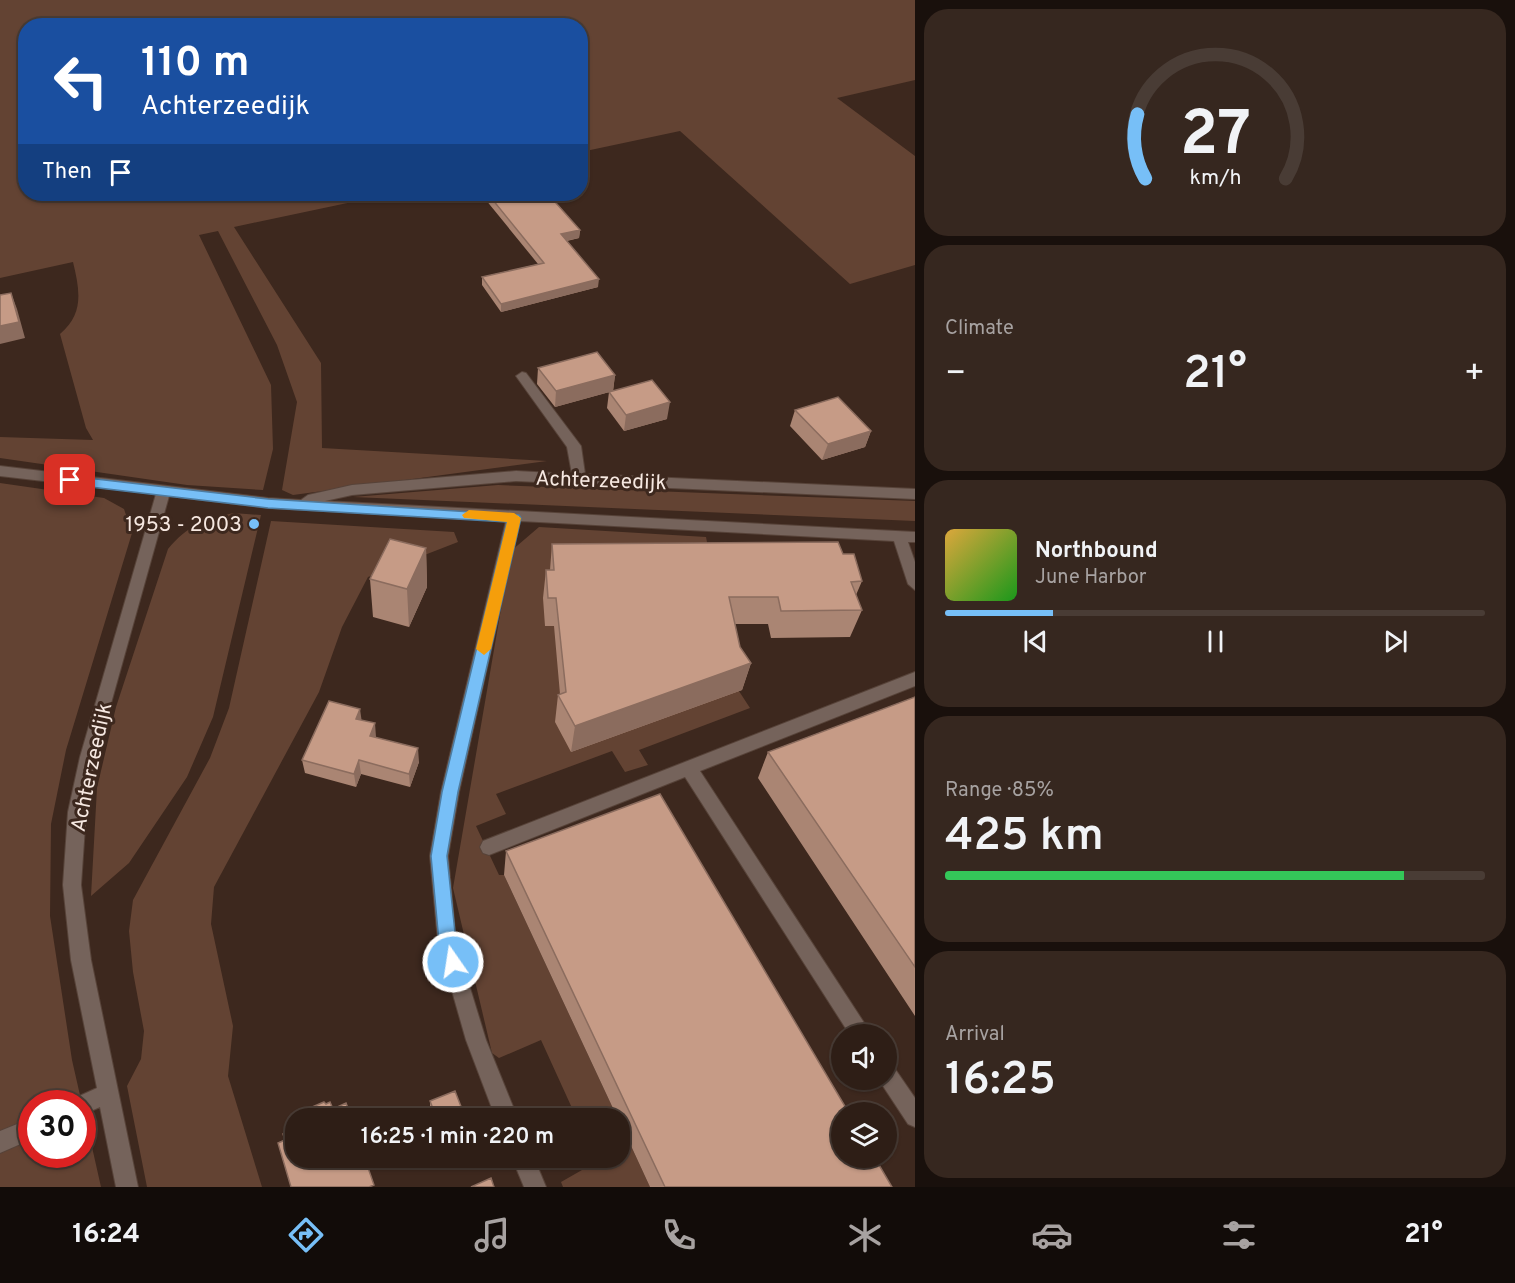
<!DOCTYPE html>
<meta charset="utf-8">
<style>
:root{--surface:#2e1e16;--page:#36271f;--text:#f1f3f6;--muted:#a7a2a1;--line:#493c35;--accent:#77bff7}
body{margin:0;font-family:Overpass,sans-serif;background:var(--page);color:var(--text);height:100vh;display:flex;flex-direction:column;font-size:22px;white-space:nowrap}
*{box-sizing:border-box;margin:0}
p{font-size:20px;color:var(--muted)}
.icon{flex:none;width:33px;height:33px;fill:none;stroke:currentColor;stroke-width:2;stroke-linecap:round;stroke-linejoin:round}
.map{position:relative;flex:1;overflow:hidden}
.panel{display:flex;flex-direction:column;gap:9px;padding:9px;background:#19100c;width:600px}
.panel>*{flex:none}
.guide{position:absolute;left:18px;top:18px;width:570px;height:183px;border-radius:24px;box-shadow:0 2px 4px #0004,0 0 0 2px var(--line);background:#1a4fa0;color:#fff;overflow:hidden}
.fabs{position:absolute;left:831px;top:1024px;display:grid;gap:12px}
.fabs a{display:grid;place-items:center;width:66px;height:66px;border-radius:50%;background:var(--surface);box-shadow:0 2px 4px #0004,0 0 0 2px var(--line);font-size:30px}
.speed{position:absolute;left:18px;top:1090px;display:flex;gap:12px;font-size:30px;font-weight:700;text-align:center}
.speed>*{display:grid;place-content:center;width:78px;height:78px;border-radius:50%;background:var(--surface);box-shadow:0 2px 4px #0004,0 0 0 2px var(--line);line-height:1}
.speed .limit{border:9px solid #d22;background:#fff;color:#111}
.pin{position:absolute;display:grid;place-items:center;width:51px;height:51px;color:#fff;margin:-26px;border-radius:12px;box-shadow:0 3px 9px #0006}
.me{position:absolute;width:66px;margin:-33px;rotate:347deg;stroke-linejoin:round;filter:drop-shadow(0 0 4px #0008)}
.turn{display:flex;align-items:center;gap:21px;height:126px;padding:0 24px;font-size:27px}
.turn .icon{width:78px;height:78px;stroke-width:2.5}
.turn b{display:block;font-size:42px;line-height:51px}
.then{display:flex;align-items:center;height:57px;padding:0 24px;background:#0003;gap:12px;font-size:22px}
.big{font-size:45px;font-weight:600;line-height:1.1}
.panel .widget{flex:1;display:flex;flex-direction:column;justify-content:center;gap:9px;min-width:0;padding:0 21px;border-radius:24px;background:var(--page)}
.panel .dial{align-items:center;gap:0}
.dial svg{height:156px;overflow:visible;fill:none;stroke:var(--line);stroke-width:7;stroke-linecap:round;text-anchor:middle}
.dial text{fill:var(--text);stroke:none}
.song{display:flex;align-items:center;gap:18px}
.cover{width:72px;height:72px;border-radius:9px;background:linear-gradient(135deg,hsl(40 70% 55%),hsl(120 70% 35%))}
.played{height:6px;border-radius:3px;background:linear-gradient(90deg,var(--accent) 20%,var(--line) 20%)}
.keys{display:flex;justify-content:space-around;direction:ltr}
.heat{display:flex;justify-content:space-between;align-items:center;font-size:33px;direction:ltr}
.charge{height:9px;border-radius:4px;background:linear-gradient(90deg,#34c759 85%,var(--line) 0)}
.trip{position:absolute;left:285px;top:1108px;width:345px;height:60px;border-radius:24px;background:var(--surface);box-shadow:0 2px 4px #0004,0 0 0 2px var(--line);font-weight:600;line-height:60px;text-align:center}
.menu{display:flex;height:96px;justify-content:space-around;align-items:center;background:#120c09;color:var(--muted)}
.menu .icon{width:42px;height:42px}
.menu .on{color:var(--accent)}
.menu b{font-size:27px;color:var(--text)}
main{display:flex;flex:1;min-height:0}
.map>svg:first-child{display:block}
.green{fill:#634333}
.lines{fill:none;stroke-linecap:round;stroke-linejoin:round}
.minor-casing{stroke:#574339;stroke-width:2}
.minor{fill:#75635b;fill-rule:evenodd}
.wall{fill:#aa8573}
.shaded-wall{fill:#8b6c5e}
.building{fill:#c69b86;stroke:#8b6c5e;stroke-width:1.5}
.route{fill:#77bff7;stroke:#4d7ca1;stroke-width:1.5}
.slow{fill:#f59e0b}
.poi-dot{fill:#77bff7;stroke:#3d281e;stroke-width:2}
.labels{text-anchor:middle;stroke-width:6;stroke-linejoin:round;paint-order:stroke}
.street-label{font-size:21px;fill:#f6e8e1;stroke:#3d281e}
.poi-label{font-size:21px;fill:#f6e8e1;stroke:#3d281e;text-anchor:end}
</style>
<main>
<div class="map">
<svg width="915" height="1187" viewBox="0 0 915 1187">
<rect width="100%" height="100%" fill="#3d281e"/>
<path class="green" d="M0 0H915V80L837 98 915 156V265L850 284 680 131 581 152 580 26H26V194H390L234 227 321 363 322 448 547 461 293 495 282 490 297 402 277 345 218 231 199 235 271 385 273 449 263 490 187 485 0 458V437L93 440 86 428 60 334C84 314 80 291 73 262L0 278Z
M0 483 104 498 124 509 132 533 66 750 51 824 50 916 72 1060 82 1104H32V1155H82L83 1107 101 1187H0Z
M498 485 915 501V521L353 497Z
M233 513 261 515 213 717 187 777 129 863 91 896 97 788 116 707 168 549C188 525 202 521 233 513Z
M271 521 454 532 458 542 368 577 342 627 319 692 214 887 211 924 233 1026 228 1076 262 1187H147L127 1086 141 1059 144 1031 133 972 129 931 133 900 210 758 229 708Z
M539 527 706 537 735 685 750 708 639 750 648 765 625 772 612 751 496 794 506 814 476 826 499 875H504L618 1119H577L541 1040 499 1058 492 1053 453 888 511 551Z
M620 1122 650 1187H563L561 1182 596 1162 595 1158H620Z"/>
<g class="lines">
<defs>
<path id="minor" d="M522 372 526 373 581 446 585 474 915 489V499L516 481 352 495 325 501 915 532V542H908L915 562V590L908 584 894 541 520 521 459 792 448 856 456 942 486 1040 518 1119H496L466 1040 438 942 430 856 441 792 506 521 268 508 169 496 96 757 86 812 81 885 91 960 138 1187H116L100 1107 82 1115V1104H72L75 1098 97 1088 71 960 63 885 68 812 80 757 156 494 0 476V466L268 498 301 500 308 495 352 485 516 471 572 474 567 447 516 376Z
M915 672V686L700 771 872 1035H850L685 777 489 855 483 853 480 847 483 841Z
M886 1063 893 1066 915 1098V1127L908 1124 879 1080H886Z
M32 1118V1139L0 1153V1131Z
M512 1158H534L546 1187H524Z"/>
</defs>
<use href="#minor" class="minor-casing"/>
<use href="#minor" class="minor"/>
</g>
<path class="wall" d="M481 194H548L580 230 579 238 567 241 598 287 501 312 482 285V277L538 264Z
M538 368 615 375 613 391 555 407 537 384Z
M609 392 667 419 624 431 607 408Z
M795 410 871 431 865 447 822 460 790 426Z
M552 544 843 554 862 581 856 595 862 610 850 637 771 638 768 624H735L740 647 751 663 742 690 571 752 555 722 558 695 560 694 554 626H545L543 598 546 570H550Z
M426 548 427 587 409 627 373 617 370 579Z
M915 697V1016L758 778 768 752Z
M362 720 376 737 419 762 410 787 361 774 356 787 305 773 302 760Z
M506 851 892 1187H650L620 1122V1119H618L504 875Z
M430 1101 465 1117V1119H435L430 1106Z"/>
<path class="shaded-wall" d="M416 194H427L416 196Z
M580 230 579 238 560 242 561 234Z
M599 279 598 287 501 312V304Z
M11 293 17 309 25 338 0 344V326Z
M615 375 613 391 555 407 556 391Z
M670 402 667 419 624 431 626 415Z
M871 431 865 447 822 460 828 444Z
M426 548 427 587 409 627 407 589Z
M751 663 742 690 571 752 575 726Z
M360 709 362 723 356 719Z
M375 723 376 737 370 736Z
M418 748 419 762 410 787 409 774Z
M359 760 361 774 356 787 354 774Z
M375 1158H383L384 1163 368 1170 366 1162Z"/>
<path class="building" d="M488 194H548L580 230 561 234 599 279 501 304 482 277 544 263Z
M11 293 19 322 0 326V295Z
M597 352 615 375 556 391 538 368Z
M652 380 670 402 626 415 609 392Z
M838 397 871 431 828 444 795 410Z
M390 539 426 548 407 589 370 579Z
M838 542 843 554H854L862 581 851 582 862 610 781 611 778 597H729L740 647 751 663 575 726 558 695 566 692 556 598H548L546 570H554L552 544Z
M915 697V967L768 752Z
M329 701 360 709 356 719 375 723 370 736 418 748 409 774 359 760 354 774 302 760Z
M660 794 849 1113H842V1158H875L892 1187H665L506 851Z
M455 1091 465 1117 461 1119H437L430 1101Z
M324 1102 326 1104 330 1102 333 1109 346 1103 352 1119H298L296 1114Z
M296 1128V1158H375L366 1162 374 1185 369 1187H291L278 1143 285 1140 283 1134Z
M491 1178 494 1187H471Z"/>
<path class="route" d="M70 476 268 499 519 515 521 518 458 792 447 856 456 942 462 962 459 968 453 970 447 968 439 942 431 856 442 792 507 522 268 508 65 484V477Z"/>
<path class="slow" d="M469 510 514 513 521 518 491 649 484 655 476 649 507 522 464 518 462 515Z"/>
<circle class="poi-dot" cx="254" cy="524" r="6"/>
<g class="labels">
<g class="street-label">
<text transform="translate(601 480) rotate(2)" y="7">Achterzeedijk</text>
<text transform="translate(91 767) rotate(-78)" y="7">Achterzeedijk</text>
</g>
<g class="poi-label">
<text x="242" y="531">1953 - 2003</text>
</g>
</g>
</svg>
<div class="fabs">
<a><svg class="icon" aria-label="sound" viewBox="0 0 24 24"><path d="M4 9h4l5-4v14l-5-4H4zM17 9q2 3 0 6"/></svg></a>
<a><svg class="icon" aria-label="layers" viewBox="0 0 24 24"><path d="M12 4l9 5-9 5-9-5zM3 14l9 5 9-5"/></svg></a>
</div>
<div class="speed"><div class="limit">30</div></div>
<div class="pin" style="left:70px;top:480px;background:#d93025"><svg class="icon" aria-label="arrive" viewBox="0 0 24 24"><path d="M6 21V4h12l-3 4 3 4H6"/></svg></div>
<svg class="me" style="left:453px;top:962px" viewBox="-20 -20 40 40"><circle r="17" fill="#77bff7" stroke="#fff" stroke-width="3"/><path d="M0-11L8 9 0 5-8 9z" fill="#fff"/></svg>
<div class="trip">16:25 · 1 min · 220 m</div>
<div class="guide">
<div class="turn"><svg class="icon" aria-label="left" viewBox="0 0 24 24"><path d="M17 20v-9H6M10 6l-5 5 5 5"/></svg><div><b>110 m</b>Achterzeedijk</div></div>
<div class="then">Then<svg class="icon" aria-label="arrive" viewBox="0 0 24 24"><path d="M6 21V4h12l-3 4 3 4H6"/></svg></div>
</div>
</div>
<section class="panel">
<div class="widget dial"><svg viewBox="0 0 100 80">
<path d="M14 69A42 42 0 1 1 86 69"/>
<path d="M14 69A42 42 0 0 1 10 36" stroke="#77bff7"/>
<text x="50" y="56" font-size="32" font-weight="700">27</text>
<text x="50" y="72" font-size="11">km/h</text>
</svg></div>
<div class="widget"><p>Climate</p>
<div class="heat"><a>−</a><b class="big">21°</b><a>+</a></div>
</div>
<div class="widget">
<div class="song"><i class="cover"></i><div><b>Northbound</b><p>June Harbor</p></div></div>
<div class="played"></div>
<div class="keys"><svg class="icon" aria-label="previous" viewBox="0 0 24 24"><path d="M18 5L8 12l10 7zM5 5v14"/></svg><svg class="icon" aria-label="pause" viewBox="0 0 24 24"><path d="M8 5v14M16 5v14"/></svg><svg class="icon" aria-label="next" viewBox="0 0 24 24"><path d="M6 5l10 7-10 7zM19 5v14"/></svg></div>
</div>
<div class="widget"><p>Range · 85%</p><b class="big">425 km</b><div class="charge"></div></div>
<div class="widget"><p>Arrival</p><b class="big">16:25</b></div>
</section>
</main>
<nav class="menu">
<b>16:24</b>
<svg class="icon on" aria-label="directions" viewBox="0 0 24 24"><path d="M12 3l9 9-9 9-9-9zM9 14v-3h6M13 9l2 2-2 2"/></svg>
<svg class="icon" aria-label="music" viewBox="0 0 24 24"><path d="M9 18V5l10-2v13"/><circle cx="6" cy="18" r="3"/><circle cx="16" cy="16" r="3"/></svg>
<svg class="icon" aria-label="phone" viewBox="0 0 24 24"><path d="M5 4h4l2 5-3 2q2 4 5 5l2-3 5 2v4C11 20 4 13 5 4z"/></svg>
<svg class="icon" aria-label="climate" viewBox="0 0 24 24"><path d="M12 3v18M4 7l16 10M4 17L20 7"/></svg>
<svg class="icon" aria-label="car" viewBox="0 0 24 24"><path d="M5 17H2v-5l4-1 3-4h7l3 4 3 1v5h-3M9 17h6M6 11h13"/><circle cx="7" cy="17" r="2"/><circle cx="17" cy="17" r="2"/></svg>
<svg class="icon" aria-label="filters" viewBox="0 0 24 24"><path d="M4 7h16M4 17h16"/><circle cx="9" cy="7" r="2"/><circle cx="15" cy="17" r="2"/></svg>
<b>21°</b>
</nav>
